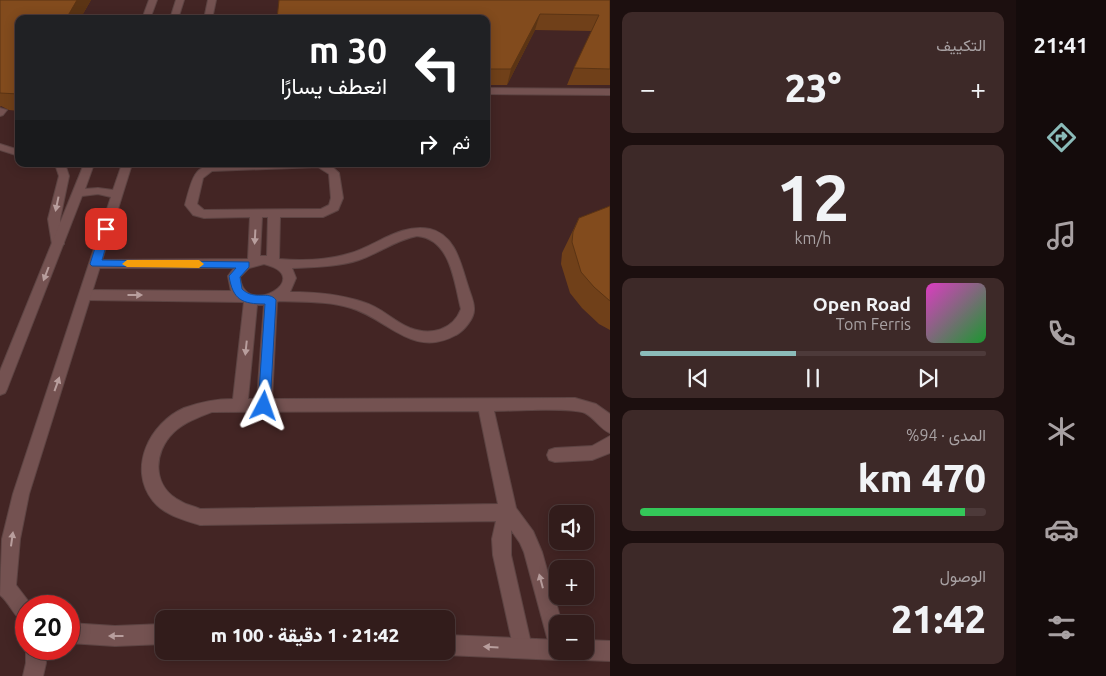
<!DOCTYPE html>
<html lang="ar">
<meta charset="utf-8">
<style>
:root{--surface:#321c1b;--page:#3d2928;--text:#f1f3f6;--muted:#a8a1a3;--line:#4d3a3a;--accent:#8bbbb9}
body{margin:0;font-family:Ubuntu,Vazirmatn,sans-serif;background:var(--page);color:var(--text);direction:rtl;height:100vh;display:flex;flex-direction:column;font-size:19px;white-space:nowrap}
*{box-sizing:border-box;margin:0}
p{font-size:16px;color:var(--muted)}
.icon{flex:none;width:28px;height:28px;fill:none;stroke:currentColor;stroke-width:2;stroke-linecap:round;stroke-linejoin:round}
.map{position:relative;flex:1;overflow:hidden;direction:ltr}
.sheet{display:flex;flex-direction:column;gap:12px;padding:12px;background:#1c0f0f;width:406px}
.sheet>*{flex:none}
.top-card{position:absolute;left:15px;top:15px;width:475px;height:152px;border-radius:10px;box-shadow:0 2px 12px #0003,0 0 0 1px var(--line);direction:rtl;background:#202124;color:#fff;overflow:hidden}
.fabs{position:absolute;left:549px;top:505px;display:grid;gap:10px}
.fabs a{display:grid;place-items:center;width:45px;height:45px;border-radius:10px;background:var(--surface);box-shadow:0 2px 12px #0003,0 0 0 1px var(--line);font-size:25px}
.speed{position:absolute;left:15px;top:595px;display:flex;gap:10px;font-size:25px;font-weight:700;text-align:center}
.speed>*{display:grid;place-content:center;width:65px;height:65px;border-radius:50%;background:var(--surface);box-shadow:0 2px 12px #0003,0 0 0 1px var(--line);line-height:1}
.speed .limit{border:8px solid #d22;background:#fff;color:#111}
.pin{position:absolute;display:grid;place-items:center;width:42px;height:42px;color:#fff;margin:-21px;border-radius:10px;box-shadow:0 2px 8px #0006}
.me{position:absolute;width:55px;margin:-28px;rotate:4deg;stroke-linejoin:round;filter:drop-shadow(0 0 4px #0008)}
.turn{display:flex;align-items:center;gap:18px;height:105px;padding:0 20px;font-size:22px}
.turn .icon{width:65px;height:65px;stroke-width:2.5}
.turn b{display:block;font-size:35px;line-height:42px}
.then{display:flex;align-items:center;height:48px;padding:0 20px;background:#0003;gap:10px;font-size:19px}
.big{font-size:38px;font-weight:800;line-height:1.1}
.sheet .tile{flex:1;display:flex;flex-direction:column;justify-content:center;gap:8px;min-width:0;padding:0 18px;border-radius:10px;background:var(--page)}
.sheet .dial{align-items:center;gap:0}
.dial b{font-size:65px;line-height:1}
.song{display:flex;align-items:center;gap:15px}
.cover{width:60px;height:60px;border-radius:8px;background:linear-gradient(135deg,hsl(310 70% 55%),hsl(130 70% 35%))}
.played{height:5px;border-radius:2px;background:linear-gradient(90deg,var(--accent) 45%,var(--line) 45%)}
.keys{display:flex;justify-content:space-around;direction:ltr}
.heat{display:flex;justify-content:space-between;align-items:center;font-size:28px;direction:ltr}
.charge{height:8px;border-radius:4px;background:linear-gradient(90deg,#34c759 94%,var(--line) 0)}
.trip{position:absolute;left:155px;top:610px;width:300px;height:50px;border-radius:10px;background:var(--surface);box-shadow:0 2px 12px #0003,0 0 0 1px var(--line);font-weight:800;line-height:50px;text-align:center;direction:rtl}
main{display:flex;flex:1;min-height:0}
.menu{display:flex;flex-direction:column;width:90px;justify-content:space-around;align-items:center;background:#140b0b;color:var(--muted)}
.menu .icon{width:35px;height:35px}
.menu .current{color:var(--accent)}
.menu b{font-size:22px;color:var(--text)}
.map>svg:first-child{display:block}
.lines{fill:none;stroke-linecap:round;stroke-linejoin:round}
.service-casing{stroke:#5d4443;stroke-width:2}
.minor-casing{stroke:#5d4443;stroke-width:2}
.service{fill:#745251;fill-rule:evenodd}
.minor{fill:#745251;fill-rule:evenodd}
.wall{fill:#704019}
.shaded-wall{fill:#5b3414}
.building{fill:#824b1d;stroke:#5b3414}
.oneway{fill:#b89e9d}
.route{fill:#1a73e8;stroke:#114b97}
.slow{fill:#f59e0b}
</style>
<main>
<nav class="menu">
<b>21:41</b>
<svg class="icon current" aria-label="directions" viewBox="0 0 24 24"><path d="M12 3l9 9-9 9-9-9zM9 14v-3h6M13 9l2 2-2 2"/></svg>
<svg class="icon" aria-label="music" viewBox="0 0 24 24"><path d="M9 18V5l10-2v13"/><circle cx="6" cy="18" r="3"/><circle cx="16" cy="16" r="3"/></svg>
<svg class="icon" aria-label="phone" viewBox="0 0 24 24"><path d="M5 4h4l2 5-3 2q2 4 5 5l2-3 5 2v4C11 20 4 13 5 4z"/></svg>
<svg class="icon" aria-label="climate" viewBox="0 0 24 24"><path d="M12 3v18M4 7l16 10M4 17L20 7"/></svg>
<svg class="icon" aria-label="car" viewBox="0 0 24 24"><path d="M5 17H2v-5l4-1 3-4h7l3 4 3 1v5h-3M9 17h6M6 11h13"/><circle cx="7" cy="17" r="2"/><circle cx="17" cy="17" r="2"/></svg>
<svg class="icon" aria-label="filters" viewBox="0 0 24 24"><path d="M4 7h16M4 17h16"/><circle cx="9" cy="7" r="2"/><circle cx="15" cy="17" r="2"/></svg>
</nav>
<section class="sheet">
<div class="tile"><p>التكييف</p>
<div class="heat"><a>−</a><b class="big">23°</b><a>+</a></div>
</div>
<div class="tile dial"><b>12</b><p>km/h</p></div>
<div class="tile">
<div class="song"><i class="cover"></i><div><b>Open Road</b><p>Tom Ferris</p></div></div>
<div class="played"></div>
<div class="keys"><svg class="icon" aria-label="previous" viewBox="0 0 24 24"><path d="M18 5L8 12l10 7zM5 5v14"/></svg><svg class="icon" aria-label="pause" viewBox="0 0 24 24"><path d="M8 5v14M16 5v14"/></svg><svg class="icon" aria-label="next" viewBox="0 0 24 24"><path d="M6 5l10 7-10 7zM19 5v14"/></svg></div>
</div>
<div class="tile"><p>المدى · 94%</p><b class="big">470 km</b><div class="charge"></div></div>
<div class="tile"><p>الوصول</p><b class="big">21:42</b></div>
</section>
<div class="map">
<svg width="610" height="676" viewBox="0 0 610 676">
<rect width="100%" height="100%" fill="#432524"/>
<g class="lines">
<defs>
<path id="service" d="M208 0H216L212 19H204Z
M486 88 610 89V95L486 94Z
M0 108 7 110 3 115 0 116Z
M0 144 19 150V156L0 150Z
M55 164H65L69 176 60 219 64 244 58 248 52 244 48 219 59 176Z
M239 164H329L339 173 343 198 338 210 323 217H280L279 259C302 261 329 260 351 253 377 245 401 223 430 229 456 235 461 265 468 286 470 293 474 301 474 308 475 318 464 331 456 335 413 359 388 319 351 308 328 301 304 302 279 301L277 302 272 399 575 398 596 404 610 414V433C600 429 595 418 585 413 570 407 513 411 494 411L516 508 533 531 542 552 562 624H558V651L565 652 558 655 551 652 524 552 520 543 511 530V555L532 648 529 655 522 658 515 655 493 555 492 539 496 521 200 525C184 520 164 515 153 501 127 468 150 423 184 408 201 402 216 399 233 399L244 302 86 300 81 298 80 295 81 292 86 290 231 291 228 276 234 268H95L89 264 95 260 248 259 250 217 204 218 193 215 185 205C196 163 197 165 239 164ZM318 167 329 174 331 198 329 205 321 209 204 210 197 204 203 178 212 171ZM262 217H268L267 256H260ZM417 236C451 239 454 282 461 309 453 330 431 336 410 328 393 321 381 307 363 302 339 294 315 292 290 292L296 278 292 268C314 267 338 267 359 260 379 253 396 240 417 236ZM264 264C317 277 244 320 240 277L249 268ZM257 305H264L257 399H248ZM479 411 498 504 200 509C194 506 187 505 182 502 152 488 152 453 174 432 185 422 199 417 212 412Z
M610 436V453L592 460 555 462 549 460 547 455 549 450 555 448 592 446Z"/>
<path id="minor" d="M149 0H157L150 19H142Z
M176 0H184L178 19H170Z
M84 164H94L85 189 98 188 113 190 122 164H132L29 494 20 539 16 585 32 606H26V624C15 619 10 603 0 595L2 539 13 494 111 197 98 194 82 196 7 389 5 393 0 395V371Z
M69 623 115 626 164 624V644L115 646 69 643Z
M446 635 558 640V651H567L565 657 558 660 446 655 439 651H446Z
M585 640 610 641V661L585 660 578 657 576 651H585Z
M26 646V649H45L46 663 43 676H23L26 663Z"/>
</defs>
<use href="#service" class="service-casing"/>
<use href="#minor" class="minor-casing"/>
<use href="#service" class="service"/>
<use href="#minor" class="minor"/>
</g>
<path class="wall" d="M0 0H91L80 19H19V111L9 110 1 106 0 107Z
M610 0V85H567L574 68 592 31 535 30 507 85H486V19H277Z
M610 206V330L599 324 582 308 570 293 561 264 562 253 579 218Z"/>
<path class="shaded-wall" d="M77 0H91L80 19H66Z
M540 14 535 30 507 85 511 69Z"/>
<path class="building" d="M0 0H77L66 19H19V94L0 93Z
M279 0H610V69L574 68 599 15 540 14 511 69H486V19H445L448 15H391L388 19H277Z
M610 206V301L594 287 581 272 572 242 573 232 579 218Z"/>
<defs><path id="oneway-solid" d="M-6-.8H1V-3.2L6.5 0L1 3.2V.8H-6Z" transform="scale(1.25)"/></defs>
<g class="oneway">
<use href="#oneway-solid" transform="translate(57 204) rotate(102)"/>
<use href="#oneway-solid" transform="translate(255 237) rotate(93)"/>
<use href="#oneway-solid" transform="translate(46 274) rotate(111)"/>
<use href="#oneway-solid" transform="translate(135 295)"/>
<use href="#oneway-solid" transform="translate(246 348) rotate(96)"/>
<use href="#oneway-solid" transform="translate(57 384) rotate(-70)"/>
<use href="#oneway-solid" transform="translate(12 539) rotate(-82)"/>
<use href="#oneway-solid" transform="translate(541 581) rotate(-105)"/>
<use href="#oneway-solid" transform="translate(116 636) rotate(-180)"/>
<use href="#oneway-solid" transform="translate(491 647) rotate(-177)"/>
</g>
<path class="route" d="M106 226 111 229 102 260 249 262V267L240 277 242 289C254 301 269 290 276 300L270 406 268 410 264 411 260 410 258 406 265 304C242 304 233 300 229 276L236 268 92 266 90 264 101 229Z"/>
<path class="slow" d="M127 260H199L204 264 199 268 127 267 122 264Z"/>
</svg>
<div class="fabs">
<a><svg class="icon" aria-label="sound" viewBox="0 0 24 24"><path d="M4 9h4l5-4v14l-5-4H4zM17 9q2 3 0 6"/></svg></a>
<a>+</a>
<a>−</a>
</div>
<div class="speed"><div class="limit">20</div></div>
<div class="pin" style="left:106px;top:229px;background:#d93025"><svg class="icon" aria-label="arrive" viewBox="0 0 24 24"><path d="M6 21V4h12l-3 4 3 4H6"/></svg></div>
<svg class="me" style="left:264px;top:406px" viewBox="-20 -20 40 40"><path d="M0-17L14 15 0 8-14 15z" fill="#1a73e8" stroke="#fff" stroke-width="4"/></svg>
<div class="trip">21:42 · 1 دقيقة · 100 m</div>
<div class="top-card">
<div class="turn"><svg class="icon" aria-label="left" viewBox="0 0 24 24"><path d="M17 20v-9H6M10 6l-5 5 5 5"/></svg><div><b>30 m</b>انعطف يسارًا</div></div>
<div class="then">ثم<svg class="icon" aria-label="right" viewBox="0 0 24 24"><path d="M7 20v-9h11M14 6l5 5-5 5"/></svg></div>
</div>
</div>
</main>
